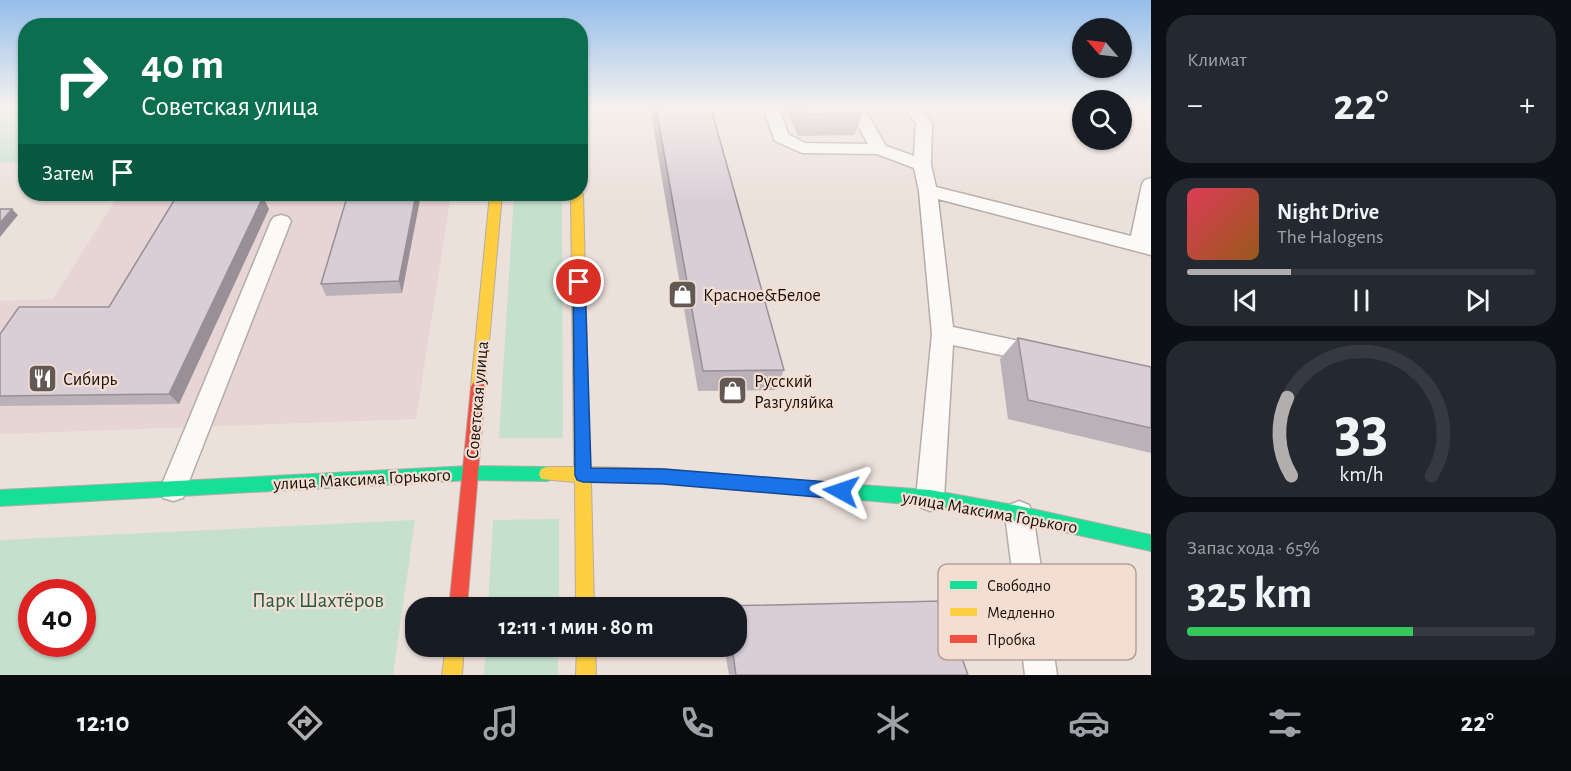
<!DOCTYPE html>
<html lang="ru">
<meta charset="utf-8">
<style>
:root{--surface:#171b24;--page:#242831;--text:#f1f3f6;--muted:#9ea1a6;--line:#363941;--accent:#b1aead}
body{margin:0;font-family:"Alegreya Sans",sans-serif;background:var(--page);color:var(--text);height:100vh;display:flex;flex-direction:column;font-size:22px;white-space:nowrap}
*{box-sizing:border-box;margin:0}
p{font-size:20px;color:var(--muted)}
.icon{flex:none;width:33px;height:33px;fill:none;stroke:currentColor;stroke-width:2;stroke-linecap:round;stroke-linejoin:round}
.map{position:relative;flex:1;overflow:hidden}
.details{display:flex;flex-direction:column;gap:15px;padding:15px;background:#0d0f14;width:420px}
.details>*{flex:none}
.banner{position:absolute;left:18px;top:18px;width:570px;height:183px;border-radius:24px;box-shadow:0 2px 4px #0004;background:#0b6e4f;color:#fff;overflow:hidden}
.needle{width:39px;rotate:298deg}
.controls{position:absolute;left:1072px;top:18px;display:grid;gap:12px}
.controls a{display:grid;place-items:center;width:60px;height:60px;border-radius:50%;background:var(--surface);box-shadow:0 2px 4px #0004;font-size:30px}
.speed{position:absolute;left:18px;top:579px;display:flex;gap:12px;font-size:30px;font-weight:700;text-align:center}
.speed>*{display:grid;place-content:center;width:78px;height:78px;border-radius:50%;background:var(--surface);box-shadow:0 2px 4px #0004;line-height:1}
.speed .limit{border:9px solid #d22;background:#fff;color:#111}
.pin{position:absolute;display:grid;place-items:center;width:51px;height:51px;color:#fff;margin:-26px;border:3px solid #fff;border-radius:50%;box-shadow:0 2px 6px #0007}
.me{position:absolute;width:66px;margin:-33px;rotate:275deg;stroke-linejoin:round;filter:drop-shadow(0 0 4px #0008)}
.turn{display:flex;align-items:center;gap:21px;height:126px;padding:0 24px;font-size:27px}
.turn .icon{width:78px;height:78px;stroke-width:2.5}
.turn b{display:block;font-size:42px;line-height:51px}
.then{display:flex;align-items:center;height:57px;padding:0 24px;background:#0003;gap:12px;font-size:22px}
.big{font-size:45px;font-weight:700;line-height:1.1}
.details .widget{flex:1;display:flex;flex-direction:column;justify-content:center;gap:9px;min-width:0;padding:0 21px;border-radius:24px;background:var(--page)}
.details .dial{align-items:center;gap:0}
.dial svg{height:156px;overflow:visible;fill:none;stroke:var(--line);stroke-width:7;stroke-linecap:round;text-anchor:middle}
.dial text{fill:var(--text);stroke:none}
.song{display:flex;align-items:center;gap:18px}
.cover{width:72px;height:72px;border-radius:9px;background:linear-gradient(135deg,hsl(350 70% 55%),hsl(30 70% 35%))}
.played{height:6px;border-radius:3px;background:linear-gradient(90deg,var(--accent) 30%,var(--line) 30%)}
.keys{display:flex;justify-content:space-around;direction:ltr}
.heat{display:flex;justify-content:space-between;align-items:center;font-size:33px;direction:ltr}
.charge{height:9px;border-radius:4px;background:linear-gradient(90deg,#34c759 65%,var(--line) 0)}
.trip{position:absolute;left:405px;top:597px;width:342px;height:60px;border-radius:24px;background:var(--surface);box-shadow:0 2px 4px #0004;font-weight:700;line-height:60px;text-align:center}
.menu{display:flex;height:96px;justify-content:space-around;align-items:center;background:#090b0e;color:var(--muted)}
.menu .icon{width:42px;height:42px}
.menu .current{color:var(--accent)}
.menu b{font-size:27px;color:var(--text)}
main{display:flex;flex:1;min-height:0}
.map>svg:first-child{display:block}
.commercial{fill:#e7d4d4}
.built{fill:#edd7cc}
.green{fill:#c6e0ce;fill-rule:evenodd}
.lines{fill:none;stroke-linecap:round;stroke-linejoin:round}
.lane-casing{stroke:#b5aca7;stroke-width:3}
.fast-casing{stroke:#b5aca7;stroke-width:2}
.slow-casing{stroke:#b5aca7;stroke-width:2}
.jam-casing{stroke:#b5aca7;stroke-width:2}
.lane{fill:#fcfaf9;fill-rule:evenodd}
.fast{fill:#16e098;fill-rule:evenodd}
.slow{fill:#ffcf43;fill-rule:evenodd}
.jam{fill:#f24e42;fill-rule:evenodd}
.wall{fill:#bbb1b8}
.shaded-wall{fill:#989096}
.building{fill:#d9ced6;stroke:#989096;stroke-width:1.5}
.route{fill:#1a73e8;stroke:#114b97;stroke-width:1.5}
.labels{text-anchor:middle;stroke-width:4.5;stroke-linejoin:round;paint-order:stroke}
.poi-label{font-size:18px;fill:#17100c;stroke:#f4ded2;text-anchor:start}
.street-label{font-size:18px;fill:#17100c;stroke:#f4ded2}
.near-park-label{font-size:21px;fill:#235a44;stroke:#f4ded2}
.key{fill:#f4ded2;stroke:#b2a097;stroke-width:1.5}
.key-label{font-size:16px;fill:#17100c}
</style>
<main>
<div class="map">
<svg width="1151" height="675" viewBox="0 0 1151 675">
<rect width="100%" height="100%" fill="#ece0da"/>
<path class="commercial" d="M119 194H451L416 419 0 434V301L53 299Z"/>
<path class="built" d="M1050 108H1083V132H1071Z
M1122 108H1151V132H1122Z"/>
<path class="green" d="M0 108H25V163H0Z
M514 194H562L563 438H499Z
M559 519V607H488L493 520Z
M415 520 393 675H0V540ZM82 592V644H32V592Z
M486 647H558V675H484Z"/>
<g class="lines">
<defs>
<path id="lane" d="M763 108H779L788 134 805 143 868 144 848 108H864L886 146 914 156 916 123 904 108H920L932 123 931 165 936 187 1131 236 1142 184 1145 180 1151 178V255L938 199 953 327 1038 345 1046 348 1049 354 1046 360 1038 363 953 345 944 498 940 507 930 511 920 507 916 498 932 334 919 191 914 168 877 154 802 153 775 141Z
M281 215 288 217 291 221 186 489 183 498 173 501 163 498 160 489 271 221 274 217Z
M1019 501 1029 505 1033 514 1057 675H1025L1005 514 1009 505Z"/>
<path id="fast" d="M470 466 547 467 553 469 555 474 553 479 547 481 470 480 0 506V490Z
M804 481 930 490 1019 506 1151 535V551L1019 522 930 506 804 495 798 493 796 488 798 483Z"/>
<path id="slow" d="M580 191 583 194 590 467 663 469 804 481 810 483 812 488 810 493 804 495 663 483 591 482 594 608H576L575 482 541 479 539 474 541 469 547 467H574L571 194H580Z
M490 194H502L485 387 483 391 478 393 473 391 471 387Z
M446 646H464L462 675H442Z
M577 646H595L596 675H576Z"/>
<path id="jam" d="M478 381 483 383 485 387 467 608H449L471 387 473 383Z"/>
</defs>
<use href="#lane" class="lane-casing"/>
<use href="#fast" class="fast-casing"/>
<use href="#slow" class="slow-casing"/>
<use href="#jam" class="jam-casing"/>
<use href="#lane" class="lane"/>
<use href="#fast" class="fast"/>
<use href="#slow" class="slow"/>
<use href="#jam" class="jam"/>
</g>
<path class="wall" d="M650 108H711L784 370 775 390 698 391Z
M786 108H860L863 113 854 135 798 136Z
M178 194H240L238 197 269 209 179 404 0 406V334L109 307Z
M325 194H421L402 293 326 296 321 284 347 197H327Z
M1018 338 1151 367V453L1008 419 1000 359Z
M942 601 968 675H729L724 646H736V608H724L725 606Z"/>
<path class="shaded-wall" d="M228 194H240L232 209 226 197Z
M416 194H421L402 293 399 281Z
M263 197 269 209 179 404 169 394Z
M12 209 18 215 0 237V223Z"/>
<path class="building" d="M656 108H711L784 370 703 371Z
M802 108H860L863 113 805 114Z
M178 194H228L226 197H263L169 394 0 396V334L19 307H109Z
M348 194H416L399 281 321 284Z
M0 209H12L0 223Z
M1018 338 1151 367V428L1028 400Z
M942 601 968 675H736L732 646H736V608H726L725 606Z"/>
<linearGradient id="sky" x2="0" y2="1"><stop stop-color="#95beeb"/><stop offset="0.53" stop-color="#f6f1ee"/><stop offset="1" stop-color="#f6f1ee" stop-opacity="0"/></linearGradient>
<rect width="1151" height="202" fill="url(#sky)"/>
<path class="route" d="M579 278 585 282 591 468 663 469 841 483 847 486 849 491 847 496 841 499 663 484 583 482 577 480 575 475 573 282Z"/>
<defs>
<symbol id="shop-square" viewBox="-11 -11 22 22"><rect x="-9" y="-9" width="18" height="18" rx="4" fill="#625954" stroke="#f4ded2"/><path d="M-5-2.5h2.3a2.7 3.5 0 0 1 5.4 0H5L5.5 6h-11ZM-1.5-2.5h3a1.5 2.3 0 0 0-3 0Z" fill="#fff"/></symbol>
<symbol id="restaurant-square" viewBox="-11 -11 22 22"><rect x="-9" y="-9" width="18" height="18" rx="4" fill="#625954" stroke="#f4ded2"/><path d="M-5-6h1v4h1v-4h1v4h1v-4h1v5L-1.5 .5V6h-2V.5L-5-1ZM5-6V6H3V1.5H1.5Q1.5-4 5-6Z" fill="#fff"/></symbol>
</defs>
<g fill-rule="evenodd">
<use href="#shop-square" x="666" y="278" width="33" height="33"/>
<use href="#restaurant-square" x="26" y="362" width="33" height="33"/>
<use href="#shop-square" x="716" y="374" width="33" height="33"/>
</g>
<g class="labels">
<g class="poi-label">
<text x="703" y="301">Красное&amp;Белое</text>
<text x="63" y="385">Сибирь</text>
<text x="754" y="387">Русский<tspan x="754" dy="21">Разгуляйка</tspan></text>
</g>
<g class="street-label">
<text transform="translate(477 400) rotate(-85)" y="6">Советская улица</text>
<text transform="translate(362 479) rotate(-3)" y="6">улица Максима Горького</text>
<text transform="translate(990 512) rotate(10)" y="6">улица Максима Горького</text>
</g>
<g class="near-park-label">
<text x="318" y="607">Парк Шахтёров</text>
</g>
</g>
<rect x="938" y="564" width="198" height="96" rx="9" class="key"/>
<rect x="950" y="581" width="27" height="8" fill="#16e098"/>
<rect x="950" y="608" width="27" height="8" fill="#ffcf43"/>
<rect x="950" y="635" width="27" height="8" fill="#f24e42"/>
<g class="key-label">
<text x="987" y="591">Свободно</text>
<text x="987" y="618">Медленно</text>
<text x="987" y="645">Пробка</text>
</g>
</svg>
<div class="controls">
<a><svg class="needle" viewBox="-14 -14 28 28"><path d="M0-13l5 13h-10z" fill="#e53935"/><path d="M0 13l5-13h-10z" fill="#9ea1a6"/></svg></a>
<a><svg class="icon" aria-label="search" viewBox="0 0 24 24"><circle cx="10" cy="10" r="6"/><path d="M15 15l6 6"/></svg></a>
</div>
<div class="speed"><div class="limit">40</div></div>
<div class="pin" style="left:579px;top:282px;background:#d93025"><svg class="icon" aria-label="arrive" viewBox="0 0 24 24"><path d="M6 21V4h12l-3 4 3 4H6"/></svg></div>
<svg class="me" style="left:841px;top:491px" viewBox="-20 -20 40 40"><path d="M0-17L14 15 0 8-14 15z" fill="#1a73e8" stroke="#fff" stroke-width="4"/></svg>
<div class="trip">12:11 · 1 мин · 80 m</div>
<div class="banner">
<div class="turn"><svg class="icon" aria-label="right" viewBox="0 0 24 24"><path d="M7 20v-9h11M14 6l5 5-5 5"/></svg><div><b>40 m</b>Советская улица</div></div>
<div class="then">Затем<svg class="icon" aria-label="arrive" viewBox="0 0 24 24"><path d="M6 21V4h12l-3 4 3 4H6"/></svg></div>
</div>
</div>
<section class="details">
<div class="widget"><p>Климат</p>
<div class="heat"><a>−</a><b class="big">22°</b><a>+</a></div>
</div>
<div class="widget">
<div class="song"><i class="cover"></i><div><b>Night Drive</b><p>The Halogens</p></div></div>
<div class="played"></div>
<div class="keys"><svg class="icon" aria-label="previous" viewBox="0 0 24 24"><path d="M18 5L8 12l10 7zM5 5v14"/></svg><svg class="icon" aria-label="pause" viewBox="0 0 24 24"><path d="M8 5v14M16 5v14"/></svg><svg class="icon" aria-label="next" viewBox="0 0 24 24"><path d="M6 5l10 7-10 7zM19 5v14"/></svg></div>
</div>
<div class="widget dial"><svg viewBox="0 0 100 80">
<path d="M14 69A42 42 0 1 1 86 69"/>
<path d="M14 69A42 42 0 0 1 12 29" stroke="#b1aead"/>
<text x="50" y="56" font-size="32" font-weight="700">33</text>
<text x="50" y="72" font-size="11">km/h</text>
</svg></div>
<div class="widget"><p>Запас хода · 65%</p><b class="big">325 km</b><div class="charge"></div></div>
</section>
</main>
<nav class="menu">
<b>12:10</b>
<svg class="icon current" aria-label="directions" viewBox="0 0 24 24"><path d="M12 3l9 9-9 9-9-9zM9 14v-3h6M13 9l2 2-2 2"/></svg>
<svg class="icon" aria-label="music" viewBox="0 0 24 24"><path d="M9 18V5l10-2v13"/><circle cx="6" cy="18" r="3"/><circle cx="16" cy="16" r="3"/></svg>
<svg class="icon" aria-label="phone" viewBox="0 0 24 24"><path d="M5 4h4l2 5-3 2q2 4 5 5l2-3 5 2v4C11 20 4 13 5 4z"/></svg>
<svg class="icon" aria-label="climate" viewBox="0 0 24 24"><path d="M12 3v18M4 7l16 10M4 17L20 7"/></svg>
<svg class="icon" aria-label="car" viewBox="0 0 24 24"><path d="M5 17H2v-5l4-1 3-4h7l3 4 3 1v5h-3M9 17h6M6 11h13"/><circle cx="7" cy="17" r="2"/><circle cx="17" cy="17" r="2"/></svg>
<svg class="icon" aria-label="filters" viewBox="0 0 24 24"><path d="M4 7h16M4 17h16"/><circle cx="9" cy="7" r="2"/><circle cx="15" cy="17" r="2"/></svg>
<b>22°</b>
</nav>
